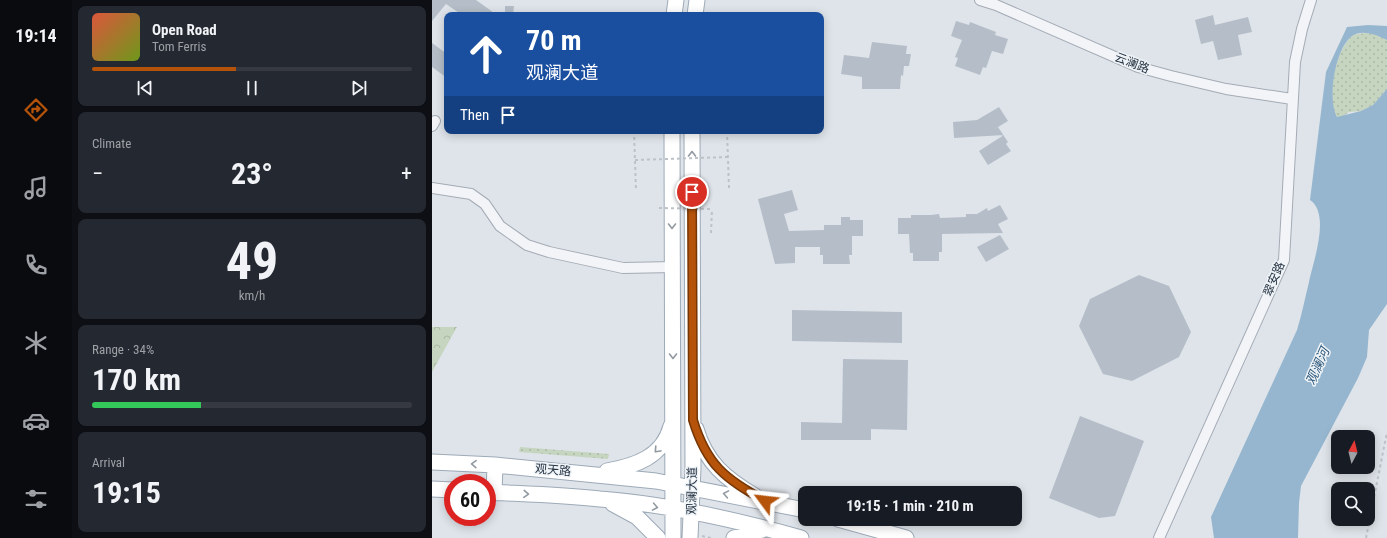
<!DOCTYPE html>
<meta charset="utf-8">
<style>
:root{--surface:#171b24;--page:#242831;--text:#f1f3f6;--muted:#9ea1a6;--line:#363941;--accent:#b45309}
body{margin:0;font-family:"Roboto Condensed","Noto Sans SC",sans-serif;background:var(--page);color:var(--text);height:100vh;display:flex;flex-direction:column;font-size:15px;white-space:nowrap}
*{box-sizing:border-box;margin:0}
p{font-size:13px;color:var(--muted)}
.icon{flex:none;width:22px;height:22px;fill:none;stroke:currentColor;stroke-width:2;stroke-linecap:round;stroke-linejoin:round}
.map{position:relative;flex:1;overflow:hidden}
.sheet{display:flex;flex-direction:column;gap:6px;padding:6px;background:#0d0f14;width:360px}
.sheet>*{flex:none}
.hud{position:absolute;left:12px;top:12px;width:380px;height:122px;border-radius:8px;box-shadow:0 2px 10px #0003;background:#1a4fa0;color:#fff;overflow:hidden}
.needle{width:26px;rotate:7deg}
.controls{position:absolute;left:899px;top:430px;display:grid;gap:8px}
.controls a{display:grid;place-items:center;width:44px;height:44px;border-radius:8px;background:var(--surface);box-shadow:0 2px 10px #0003;font-size:20px}
.speed{position:absolute;left:12px;top:474px;display:flex;gap:8px;font-size:20px;font-weight:700;text-align:center}
.speed>*{display:grid;place-content:center;width:52px;height:52px;border-radius:50%;background:var(--surface);box-shadow:0 2px 10px #0003;line-height:1}
.speed .limit{border:6px solid #d22;background:#fff;color:#111}
.pin{position:absolute;display:grid;place-items:center;width:34px;height:34px;color:#fff;margin:-17px;border:2px solid #fff;border-radius:50%;box-shadow:0 1px 4px #0007}
.me{position:absolute;width:44px;margin:-22px;rotate:300deg;stroke-linejoin:round;filter:drop-shadow(0 0 3px #0008)}
.turn{display:flex;align-items:center;gap:14px;height:84px;padding:0 16px;font-size:18px}
.turn .icon{width:52px;height:52px;stroke-width:2.5}
.turn b{display:block;font-size:28px;line-height:34px}
.then{display:flex;align-items:center;height:38px;padding:0 16px;background:#0003;gap:8px;font-size:15px}
.big{font-size:30px;font-weight:700;line-height:1.1}
.sheet .widget{flex:1;display:flex;flex-direction:column;justify-content:center;gap:6px;min-width:0;padding:0 14px;border-radius:8px;background:var(--page)}
.sheet .dial{align-items:center;gap:0}
.dial b{font-size:52px;line-height:1}
.song{display:flex;align-items:center;gap:12px}
.cover{width:48px;height:48px;border-radius:6px;background:linear-gradient(135deg,hsl(10 70% 55%),hsl(80 70% 35%))}
.played{height:4px;border-radius:2px;background:linear-gradient(90deg,var(--accent) 45%,var(--line) 45%)}
.keys{display:flex;justify-content:space-around;direction:ltr}
.heat{display:flex;justify-content:space-between;align-items:center;font-size:22px;direction:ltr}
.charge{height:6px;border-radius:3px;background:linear-gradient(90deg,#34c759 34%,var(--line) 0)}
.trip{position:absolute;left:366px;top:486px;width:224px;height:40px;border-radius:8px;background:var(--surface);box-shadow:0 2px 10px #0003;font-weight:700;line-height:40px;text-align:center}
main{display:flex;flex:1;min-height:0}
.dock{display:flex;flex-direction:column;width:72px;justify-content:space-around;align-items:center;background:#090b0e;color:var(--muted)}
.dock .icon{width:28px;height:28px}
.dock .on{color:var(--accent)}
.dock b{font-size:18px;color:var(--text)}
.map>svg:first-child{display:block}
.grass{fill:url(#grass-dots)}
.forest{fill:url(#forest-crowns)}
.water{fill:#95b6ce}
.building{fill:#b5bec8}
.lines{fill:none;stroke-linecap:round;stroke-linejoin:round}
.minor-casing{stroke:#a4abb5;stroke-width:12}
.primary-casing{stroke:#9daab7;stroke-width:17}
.path{stroke:#bdc2c8;stroke-width:2;stroke-dasharray:3 3;stroke-linecap:butt}
.minor{stroke:#f2f4f7;stroke-width:10}
.primary{stroke:#fff;stroke-width:15}
.path-bridge{stroke:#bdc2c8;stroke-width:2;stroke-dasharray:3 3;stroke-linecap:butt}
.oneway{stroke:#9299a1}
.route-casing{stroke:#753606;stroke-width:10}
.route{stroke:#b45309;stroke-width:7}
.labels{text-anchor:middle;stroke-width:3;stroke-linejoin:round;paint-order:stroke}
.street-label{font-size:12px;fill:#263343;stroke:#eef3f7}
.water-label{font-size:13px;font-style:italic;fill:#2b577b;stroke:#eef3f7}
</style>
<main>
<nav class="dock">
<b>19:14</b>
<svg class="icon on" aria-label="directions" viewBox="0 0 24 24"><path d="M12 3l9 9-9 9-9-9zM9 14v-3h6M13 9l2 2-2 2"/></svg>
<svg class="icon" aria-label="music" viewBox="0 0 24 24"><path d="M9 18V5l10-2v13"/><circle cx="6" cy="18" r="3"/><circle cx="16" cy="16" r="3"/></svg>
<svg class="icon" aria-label="phone" viewBox="0 0 24 24"><path d="M5 4h4l2 5-3 2q2 4 5 5l2-3 5 2v4C11 20 4 13 5 4z"/></svg>
<svg class="icon" aria-label="climate" viewBox="0 0 24 24"><path d="M12 3v18M4 7l16 10M4 17L20 7"/></svg>
<svg class="icon" aria-label="car" viewBox="0 0 24 24"><path d="M5 17H2v-5l4-1 3-4h7l3 4 3 1v5h-3M9 17h6M6 11h13"/><circle cx="7" cy="17" r="2"/><circle cx="17" cy="17" r="2"/></svg>
<svg class="icon" aria-label="filters" viewBox="0 0 24 24"><path d="M4 7h16M4 17h16"/><circle cx="9" cy="7" r="2"/><circle cx="15" cy="17" r="2"/></svg>
</nav>
<section class="sheet">
<div class="widget">
<div class="song"><i class="cover"></i><div><b>Open Road</b><p>Tom Ferris</p></div></div>
<div class="played"></div>
<div class="keys"><svg class="icon" aria-label="previous" viewBox="0 0 24 24"><path d="M18 5L8 12l10 7zM5 5v14"/></svg><svg class="icon" aria-label="pause" viewBox="0 0 24 24"><path d="M8 5v14M16 5v14"/></svg><svg class="icon" aria-label="next" viewBox="0 0 24 24"><path d="M6 5l10 7-10 7zM19 5v14"/></svg></div>
</div>
<div class="widget"><p>Climate</p>
<div class="heat"><a>−</a><b class="big">23°</b><a>+</a></div>
</div>
<div class="widget dial"><b>49</b><p>km/h</p></div>
<div class="widget"><p>Range · 34%</p><b class="big">170 km</b><div class="charge"></div></div>
<div class="widget"><p>Arrival</p><b class="big">19:15</b></div>
</section>
<div class="map">
<svg width="955" height="538" viewBox="0 0 955 538">
<defs>
<pattern id="grass-dots" width="8" height="8" patternUnits="userSpaceOnUse"><rect width="8" height="8" fill="#c6d5bf"/><path d="M2 2h.1M6 6h.1" fill="none" stroke="#aab7a5" stroke-width="1.8" stroke-linecap="round"/></pattern>
<pattern id="forest-crowns" width="20" height="18" patternUnits="userSpaceOnUse"><rect width="20" height="18" fill="#c6d5bf"/><path d="M2 6a3 3 0 1 1 6 0M12 15a3 3 0 1 1 6 0" fill="none" stroke="#aab7a5"/></pattern>
</defs>
<rect width="100%" height="100%" fill="#dfe4ea"/>
<path class="grass" d="M933 33 942 34 955 40V89L941 105 929 111 917 112 910 117H905C894 97 903 53 919 37 922 33 928 34 933 33Z
M88 447 177 454 176 459 87 452Z"/>
<path class="forest" d="M0 327H25L0 372Z"/>
<path class="water" d="M936 25 955 26V40C945 35 930 29 920 36 903 49 895 99 905 117L929 111 941 105 955 89V304L937 330 935 357 926 378 869 486 867 503 866 538H782L779 517 865 330C870 314 873 298 877 282 881 262 899 214 878 200L894 72 915 27Z"/>
<path class="building" d="M0 0H44L65 15H30L14 4 0 21Z
M73 6H82L81 15H73Z
M781 15 783 25 816 17 820 32 806 35 810 55 786 60 781 41 769 44 763 20Z
M524 21 537 25 538 22 564 32 563 35 576 39 571 54 560 51 554 68 551 67 548 75 523 66 526 58 523 57 530 40 519 36Z
M440 42 475 46 474 54H479L477 66H472L471 76 469 75 468 89H430V77L409 74 412 55 437 58Z
M0 43 15 54V78L0 67Z
M567 107 576 121 566 127 576 142 574 144 579 151 556 165 547 151 572 135 522 138 521 122 545 120Z
M360 190 366 210 352 214 357 231 392 230V225H409V217H418V220H431V236H420V255H417L418 264H391V255H388V247H363V263L343 264 326 199Z
M568 205 576 219 566 224 571 233 510 234V252H507V261H481V253H478L477 234H466V218H479V215H499L507 214 508 218 534 217V214H545L555 208 556 211Z
M568 235 577 249 554 262 545 247Z
M707 275 737 286 759 332 747 357 700 381 671 374 647 326 658 299Z
M360 310 470 312V343L360 341Z
M411 359 476 360 475 430 439 429V440H369V422L410 423Z
M648 416 712 441 683 516 667 518 617 498Z"/>
<g class="lines">
<defs>
<path id="minor" d="M548 0 564 5 706 67 739 76 794 89 860 99
M0 126 3 121
M0 188 39 194 53 204 68 226 95 245 117 252 191 268 241 267
M727 538 852 260 863 62 870 29 879 0"/>
<path id="primary" d="M242 15 244 0
M263 15 265 0
M240 131 241 538
M264 429C274 463 294 479 323 496
M0 462 63 465 224 481 373 510
M175 471C203 466 231 457 239 426
M0 489 21 490
M55 492C93 494 130 495 168 499 234 504 305 520 369 538
M62 493 63 465
M181 504 205 517 226 538
M406 519 474 538
M258 538 261 468 260 131
M302 538 330 530"/>
</defs>
<use href="#minor" class="minor-casing"/>
<use href="#primary" class="primary-casing"/>
<path class="path" d="M202 131 204 191
M295 131 297 188
M279 233 280 209
M270 536 279 538
M934 538 955 432"/>
<use href="#minor" class="minor"/>
<use href="#primary" class="primary"/>
<path class="path-bridge" d="M203 160 296 157
M227 208 280 209"/>
</g>
<defs><path id="oneway-chevron" d="M-2-3.5L2.5 0L-2 3.5" fill="none" stroke-width="1.6" stroke-linecap="round" stroke-linejoin="round"/></defs>
<g class="oneway">
<use href="#oneway-chevron" transform="translate(260 154) rotate(-90)"/>
<use href="#oneway-chevron" transform="translate(240 226) rotate(90)"/>
<use href="#oneway-chevron" transform="translate(241 356) rotate(90)"/>
<use href="#oneway-chevron" transform="translate(225 450) rotate(133)"/>
<use href="#oneway-chevron" transform="translate(42 464) rotate(-178)"/>
<use href="#oneway-chevron" transform="translate(94 494) rotate(3)"/>
<use href="#oneway-chevron" transform="translate(294 494) rotate(-170)"/>
<use href="#oneway-chevron" transform="translate(223 507) rotate(10)"/>
</g>
<g class="lines">
<defs>
<path id="route" d="M260 192 261 420C275 466 293 478 333 501"/>
</defs>
<use href="#route" class="route-casing"/>
<use href="#route" class="route"/>
</g>
<g class="labels">
<g class="street-label">
<text transform="translate(700 63) rotate(21)" y="4">云澜路</text>
<text transform="translate(842 279) rotate(-67)" y="4">翠安路</text>
<text transform="translate(121 470) rotate(5)" y="4">观天路</text>
<text transform="translate(260 491) rotate(-89)" y="4">观澜大道</text>
</g>
<g class="water-label">
<text transform="translate(885 366) rotate(-66)" y="5">观澜河</text>
</g>
</g>
</svg>
<div class="controls">
<a><svg class="needle" viewBox="-14 -14 28 28"><path d="M0-13l5 13h-10z" fill="#e53935"/><path d="M0 13l5-13h-10z" fill="#9ea1a6"/></svg></a>
<a><svg class="icon" aria-label="search" viewBox="0 0 24 24"><circle cx="10" cy="10" r="6"/><path d="M15 15l6 6"/></svg></a>
</div>
<div class="speed"><div class="limit">60</div></div>
<div class="pin" style="left:260px;top:192px;background:#d93025"><svg class="icon" aria-label="arrive" viewBox="0 0 24 24"><path d="M6 21V4h12l-3 4 3 4H6"/></svg></div>
<svg class="me" style="left:333px;top:501px" viewBox="-20 -20 40 40"><path d="M0-17L14 15 0 8-14 15z" fill="#b45309" stroke="#fff" stroke-width="4"/></svg>
<div class="trip">19:15 · 1 min · 210 m</div>
<div class="hud">
<div class="turn"><svg class="icon" aria-label="ahead" viewBox="0 0 24 24"><path d="M12 20V5M6 11l6-6 6 6"/></svg><div><b>70 m</b>观澜大道</div></div>
<div class="then">Then<svg class="icon" aria-label="arrive" viewBox="0 0 24 24"><path d="M6 21V4h12l-3 4 3 4H6"/></svg></div>
</div>
</div>
</main>
